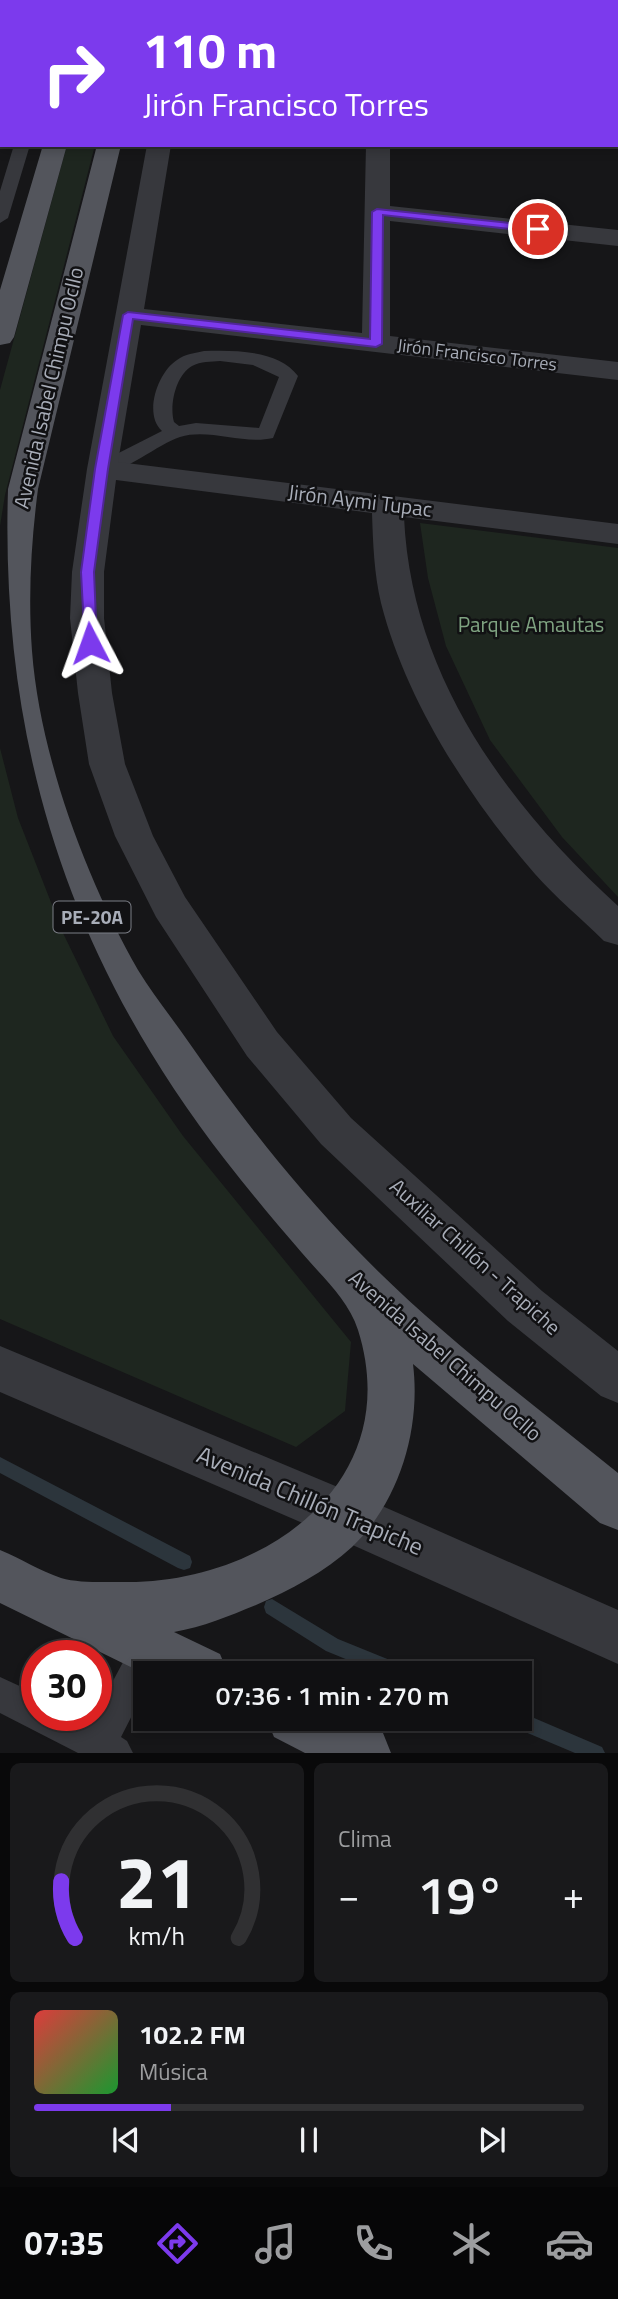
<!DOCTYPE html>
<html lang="es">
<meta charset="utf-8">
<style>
:root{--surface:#101012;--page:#19191b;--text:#f1f3f6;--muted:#9c9d9f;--line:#303032;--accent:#7c3aed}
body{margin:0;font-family:"Titillium Web",sans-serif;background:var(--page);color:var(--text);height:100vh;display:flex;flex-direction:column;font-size:26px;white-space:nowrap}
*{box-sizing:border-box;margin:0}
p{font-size:23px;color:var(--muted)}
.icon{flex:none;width:38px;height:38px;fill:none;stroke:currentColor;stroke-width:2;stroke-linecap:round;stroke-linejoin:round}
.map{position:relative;height:1753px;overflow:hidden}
.sheet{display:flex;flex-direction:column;gap:10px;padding:10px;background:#09090a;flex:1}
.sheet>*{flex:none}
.top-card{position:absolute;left:0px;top:0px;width:620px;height:147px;box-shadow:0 4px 10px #0003,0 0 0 2px var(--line);background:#7c3aed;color:#fff;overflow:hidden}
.speed{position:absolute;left:21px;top:1640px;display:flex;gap:14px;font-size:35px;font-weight:700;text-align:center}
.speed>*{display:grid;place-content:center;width:91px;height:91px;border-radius:50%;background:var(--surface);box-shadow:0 4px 10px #0003,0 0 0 2px var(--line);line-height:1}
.speed .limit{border:10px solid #d22;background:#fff;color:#111}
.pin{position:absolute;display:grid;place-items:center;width:60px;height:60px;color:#fff;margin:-30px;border:4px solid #fff;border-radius:50%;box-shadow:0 2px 7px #0007}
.me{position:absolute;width:77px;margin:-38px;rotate:356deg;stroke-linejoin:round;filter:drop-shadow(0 0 5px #0008)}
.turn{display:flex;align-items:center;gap:24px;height:147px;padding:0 28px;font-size:32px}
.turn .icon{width:91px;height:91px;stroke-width:2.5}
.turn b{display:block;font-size:49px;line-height:60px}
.big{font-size:52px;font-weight:600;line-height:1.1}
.sheet .card{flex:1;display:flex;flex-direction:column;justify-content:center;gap:10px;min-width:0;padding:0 24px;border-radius:10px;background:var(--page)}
.sheet .dial{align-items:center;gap:0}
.dial svg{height:182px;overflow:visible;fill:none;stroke:var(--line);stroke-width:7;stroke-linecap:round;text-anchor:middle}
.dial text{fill:var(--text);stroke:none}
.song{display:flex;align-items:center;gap:21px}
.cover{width:84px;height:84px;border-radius:10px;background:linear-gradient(135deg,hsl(0 70% 55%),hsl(130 70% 35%))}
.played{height:7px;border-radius:4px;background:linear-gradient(90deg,var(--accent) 25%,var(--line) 25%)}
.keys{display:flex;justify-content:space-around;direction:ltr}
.heat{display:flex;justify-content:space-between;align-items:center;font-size:38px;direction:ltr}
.sheet .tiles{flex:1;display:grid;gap:10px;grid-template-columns:1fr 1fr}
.card:last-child{grid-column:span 2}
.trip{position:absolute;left:133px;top:1661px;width:399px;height:70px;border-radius:0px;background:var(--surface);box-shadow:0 4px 10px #0003,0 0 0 2px var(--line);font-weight:600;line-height:70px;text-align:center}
.dock{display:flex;height:112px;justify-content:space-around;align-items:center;background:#060607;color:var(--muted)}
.dock .icon{width:49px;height:49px}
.dock .selected{color:var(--accent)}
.dock b{font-size:32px;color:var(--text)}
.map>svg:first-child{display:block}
.green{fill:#1e261f}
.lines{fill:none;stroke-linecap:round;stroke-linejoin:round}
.stream{fill:#2c353c;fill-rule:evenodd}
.service{fill:#37383d;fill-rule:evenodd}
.minor{fill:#37383d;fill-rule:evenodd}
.tertiary{fill:#37383d;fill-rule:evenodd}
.primary{fill:#53555c;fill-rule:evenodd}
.route{fill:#7c3aed;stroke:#51269a;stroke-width:2}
.labels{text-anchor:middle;stroke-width:5;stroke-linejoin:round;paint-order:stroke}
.far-street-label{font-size:18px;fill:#a8adb8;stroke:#111113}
.shield{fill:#111113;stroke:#7b7e86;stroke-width:2}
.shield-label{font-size:19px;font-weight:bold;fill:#a8adb8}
.street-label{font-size:21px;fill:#a8adb8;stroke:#111113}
.park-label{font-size:21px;fill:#7fa381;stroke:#111113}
.near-street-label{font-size:24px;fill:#a8adb8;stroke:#111113}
</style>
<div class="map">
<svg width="618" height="1753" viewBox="0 0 618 1753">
<rect width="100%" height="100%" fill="#161618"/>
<path class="green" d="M67 145H95L5 495 0 526V390Z
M420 523 618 548V897L562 837 490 740 446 646 428 578Z
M0 748 18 818 63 933 113 1036 183 1136 351 1342 345 1411 296 1447 0 1319Z"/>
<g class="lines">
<path class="stream" d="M0 1457 190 1556 192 1562 190 1568 184 1570 178 1568 0 1473Z
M272 1599 338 1639 407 1667 410 1673H380L326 1651 266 1613 264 1607 266 1601Z
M520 1712 602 1747 605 1753H575L506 1724 503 1718H520Z"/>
<path class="service" d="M76 0H90L74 2Z
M0 137 2 145H7L0 147Z
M14 145H30L8 218 0 223V191Z
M204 351C234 350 279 350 298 376L273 438C243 445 209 428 180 437 157 444 118 479 95 473L92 469 95 465 162 431C143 414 158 372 177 360 185 354 195 353 204 351ZM220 361 253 365 279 377 259 428 196 423 179 426 174 422C169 405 176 375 192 366 201 361 211 362 220 361Z
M149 1631 161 1636 166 1648 154 1673H145V1690L121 1737 127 1741 133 1753H78L0 1713V1677L37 1694V1715H77L91 1722 137 1636Z"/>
<path class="minor" d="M173 0H206L208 2H171Z
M372 0H394V2H372Z
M0 2H2V16H0Z
M147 145H171L144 309 362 333 366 145H390V206L618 230V246L390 221V336L618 362V380L141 325 118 462 618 524V544L404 517C411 674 505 803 618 906V945L604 941C581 918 556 898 535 874 469 798 406 701 381 603 374 573 373 543 372 513L116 480 104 572V618L112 693 125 764 153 836 185 897 277 1032 351 1118 542 1291 618 1351V1403L601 1396 508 1321 321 1144 247 1056 156 917 115 836 89 764 78 693 70 618 72 572 87 469Z"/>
<path class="tertiary" d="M8 0H30L6 2Z
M0 1346 364 1498 618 1610V1664L328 1534 0 1392Z"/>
<path class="primary" d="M88 0H110V2H88Z
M137 0H159V2H137Z
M43 145H67L14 337 10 343 0 345V290Z
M97 145H121L38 489C31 543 28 596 32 651 40 756 86 879 138 970 153 995 173 1019 190 1044 240 1116 295 1186 357 1250 436 1332 529 1401 618 1473V1530L600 1523 413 1364C421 1428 400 1501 352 1547 325 1572 290 1590 256 1605 229 1616 203 1627 174 1632L220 1654 228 1673 145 1674 0 1603V1550C20 1558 40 1571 61 1578 78 1583 102 1582 120 1582 259 1586 407 1485 358 1330 348 1299 323 1278 302 1253 276 1223 251 1193 226 1161 71 962 0 748 8 489Z
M266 1718H353L383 1733 391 1753H305L274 1737Z"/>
</g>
<path class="route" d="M377 209 538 226 543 229 538 232 383 215 382 344 376 347 133 319 108 469 94 572 97 643 95 647H85L81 572 95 469 123 315 128 312 370 339 372 212Z"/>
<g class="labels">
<g class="far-street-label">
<text transform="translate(477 355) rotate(7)" y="6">Jirón Francisco Torres</text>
</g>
<rect class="shield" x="53.5" y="901.5" width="77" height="31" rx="5"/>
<g class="shield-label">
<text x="92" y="924">PE-20A</text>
</g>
<g class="street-label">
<text transform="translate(49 388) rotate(-77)" y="7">Avenida Isabel Chimpu Ocllo</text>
<text transform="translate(360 501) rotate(7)" y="7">Jirón Aymi Tupac</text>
<text transform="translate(475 1257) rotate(42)" y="7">Auxiliar Chillón - Trapiche</text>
<text transform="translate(445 1356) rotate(41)" y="7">Avenida Isabel Chimpu Ocllo</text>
</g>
<g class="park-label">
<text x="531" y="632">Parque Amautas</text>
</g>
<g class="near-street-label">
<text transform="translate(310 1501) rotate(23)" y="8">Avenida Chillón Trapiche</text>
</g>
</g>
</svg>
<div class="speed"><div class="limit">30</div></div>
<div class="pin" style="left:538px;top:229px;background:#d93025"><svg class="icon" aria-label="arrive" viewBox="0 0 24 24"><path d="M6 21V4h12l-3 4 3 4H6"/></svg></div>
<svg class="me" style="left:90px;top:643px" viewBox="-20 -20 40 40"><path d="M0-17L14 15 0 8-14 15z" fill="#7c3aed" stroke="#fff" stroke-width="4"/></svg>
<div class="trip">07:36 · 1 min · 270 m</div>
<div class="top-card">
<div class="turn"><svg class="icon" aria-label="right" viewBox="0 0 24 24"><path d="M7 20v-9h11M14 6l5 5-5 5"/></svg><div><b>110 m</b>Jirón Francisco Torres</div></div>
</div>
</div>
<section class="sheet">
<div class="tiles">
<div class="card dial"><svg viewBox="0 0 100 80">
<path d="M14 69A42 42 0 1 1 86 69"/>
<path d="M14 69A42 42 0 0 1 8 44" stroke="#7c3aed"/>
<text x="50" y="56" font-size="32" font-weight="700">21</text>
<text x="50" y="72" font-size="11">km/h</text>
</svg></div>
<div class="card"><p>Clima</p>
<div class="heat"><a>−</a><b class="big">19°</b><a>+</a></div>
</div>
<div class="card">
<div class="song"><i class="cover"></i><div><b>102.2 FM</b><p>Música</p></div></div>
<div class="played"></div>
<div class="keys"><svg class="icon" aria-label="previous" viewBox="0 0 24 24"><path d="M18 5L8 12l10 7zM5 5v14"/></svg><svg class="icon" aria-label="pause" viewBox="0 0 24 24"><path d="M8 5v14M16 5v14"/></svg><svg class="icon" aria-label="next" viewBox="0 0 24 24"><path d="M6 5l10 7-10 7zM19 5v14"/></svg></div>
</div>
</div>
</section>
<nav class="dock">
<b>07:35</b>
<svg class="icon selected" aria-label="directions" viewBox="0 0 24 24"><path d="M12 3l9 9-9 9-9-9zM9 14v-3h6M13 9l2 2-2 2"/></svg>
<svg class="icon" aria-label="music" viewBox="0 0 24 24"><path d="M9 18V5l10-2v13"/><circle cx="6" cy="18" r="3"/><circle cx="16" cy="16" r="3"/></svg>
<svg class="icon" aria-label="phone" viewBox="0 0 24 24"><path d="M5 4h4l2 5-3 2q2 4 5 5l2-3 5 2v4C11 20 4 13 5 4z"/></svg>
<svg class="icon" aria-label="climate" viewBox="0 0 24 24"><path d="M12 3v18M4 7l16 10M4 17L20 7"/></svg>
<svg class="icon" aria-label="car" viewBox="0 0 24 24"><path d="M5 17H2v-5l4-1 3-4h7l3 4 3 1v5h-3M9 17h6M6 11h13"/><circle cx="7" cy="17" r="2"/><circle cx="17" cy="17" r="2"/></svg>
</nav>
